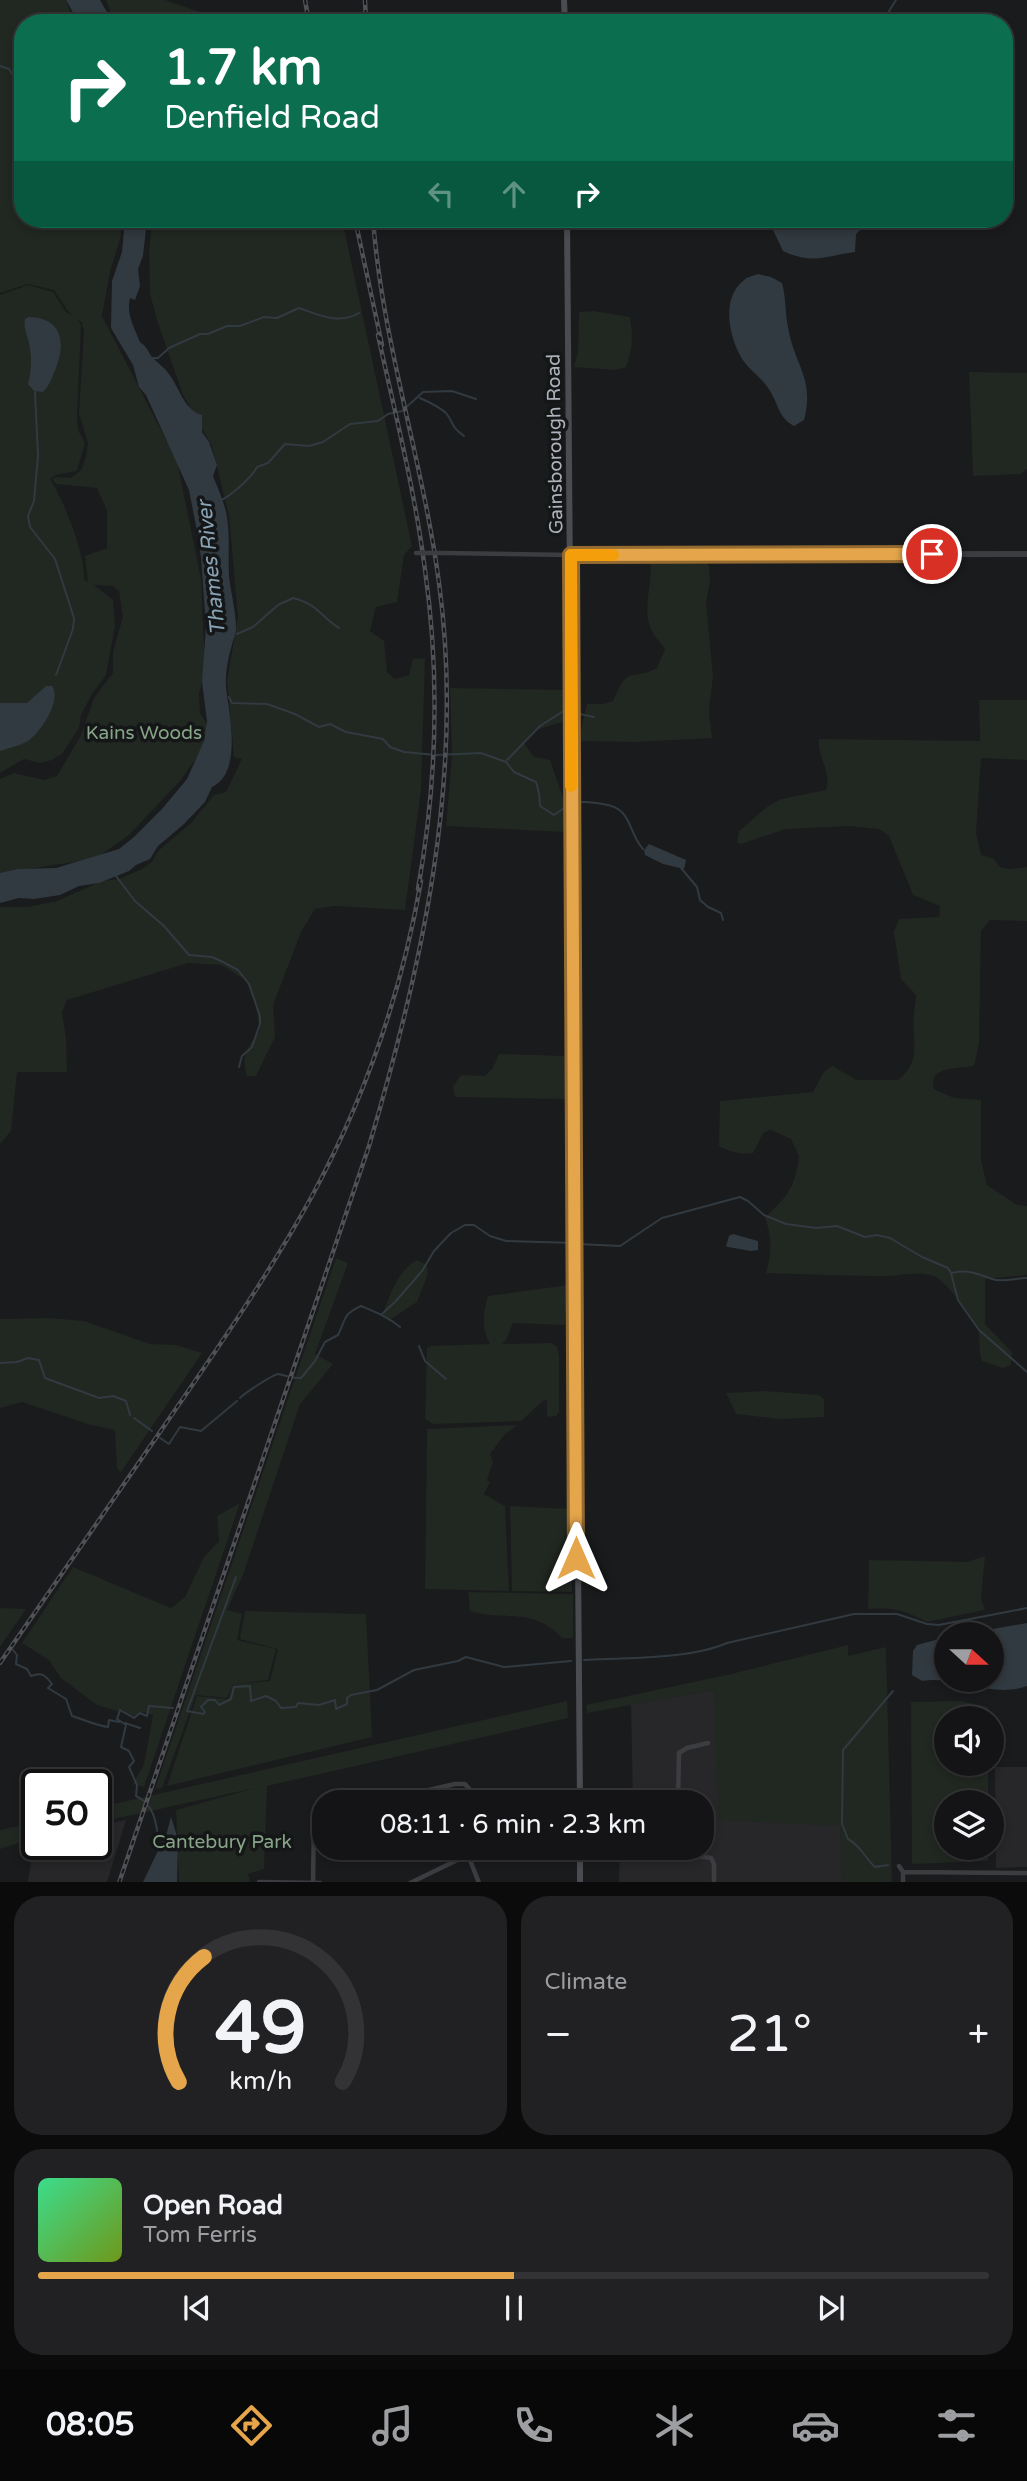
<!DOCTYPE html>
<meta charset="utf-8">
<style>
:root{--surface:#141416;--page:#212123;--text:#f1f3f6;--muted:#9d9ea1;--line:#333335;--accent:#e5a54a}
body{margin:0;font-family:"Varela Round",sans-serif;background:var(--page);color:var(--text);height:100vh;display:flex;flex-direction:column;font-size:26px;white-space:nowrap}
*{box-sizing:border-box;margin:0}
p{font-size:23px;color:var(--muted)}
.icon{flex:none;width:38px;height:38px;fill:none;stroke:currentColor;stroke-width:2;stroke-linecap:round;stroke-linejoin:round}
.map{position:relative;height:1882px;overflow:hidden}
.drawer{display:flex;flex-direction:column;gap:14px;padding:14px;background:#0b0b0c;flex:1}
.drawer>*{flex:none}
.top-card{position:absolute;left:14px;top:14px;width:999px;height:214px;border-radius:28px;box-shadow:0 4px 10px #0003,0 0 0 2px var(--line);background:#0b6e4f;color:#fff;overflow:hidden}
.needle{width:46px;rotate:111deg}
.fabs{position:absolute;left:934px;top:1622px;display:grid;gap:14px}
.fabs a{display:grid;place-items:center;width:70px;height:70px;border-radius:50%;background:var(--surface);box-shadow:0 4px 10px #0003,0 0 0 2px var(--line);font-size:35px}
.speed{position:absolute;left:21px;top:1769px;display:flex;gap:14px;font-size:35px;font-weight:700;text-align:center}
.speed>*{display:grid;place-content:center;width:91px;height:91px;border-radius:50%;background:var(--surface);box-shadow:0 4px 10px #0003,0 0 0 2px var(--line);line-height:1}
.speed .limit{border:4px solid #111;border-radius:10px;background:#fff;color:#111}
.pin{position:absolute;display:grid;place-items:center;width:60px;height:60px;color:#fff;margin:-30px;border:4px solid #fff;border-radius:50%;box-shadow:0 2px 7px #0007}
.me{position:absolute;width:77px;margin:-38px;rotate:0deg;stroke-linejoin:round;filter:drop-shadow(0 0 5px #0008)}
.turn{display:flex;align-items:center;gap:24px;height:147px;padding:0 35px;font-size:32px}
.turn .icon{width:91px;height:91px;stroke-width:2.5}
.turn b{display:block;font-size:49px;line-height:60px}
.lanes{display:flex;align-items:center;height:66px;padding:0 35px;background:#0003;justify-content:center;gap:35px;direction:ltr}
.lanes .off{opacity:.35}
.big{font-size:52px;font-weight:600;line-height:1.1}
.drawer .widget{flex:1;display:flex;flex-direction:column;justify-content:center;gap:10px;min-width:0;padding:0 24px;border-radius:28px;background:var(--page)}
.drawer .dial{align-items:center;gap:0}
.dial svg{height:182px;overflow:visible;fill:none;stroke:var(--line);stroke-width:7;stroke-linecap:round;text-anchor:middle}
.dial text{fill:var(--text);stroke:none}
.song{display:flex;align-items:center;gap:21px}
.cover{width:84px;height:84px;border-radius:10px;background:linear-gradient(135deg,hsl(150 70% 55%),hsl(80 70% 35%))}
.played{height:7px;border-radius:4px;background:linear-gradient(90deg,var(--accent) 50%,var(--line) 50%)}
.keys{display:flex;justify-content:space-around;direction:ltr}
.heat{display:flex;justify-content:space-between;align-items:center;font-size:38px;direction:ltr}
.drawer .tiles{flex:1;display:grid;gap:14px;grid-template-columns:1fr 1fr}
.widget:last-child{grid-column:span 2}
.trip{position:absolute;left:312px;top:1790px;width:402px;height:70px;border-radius:28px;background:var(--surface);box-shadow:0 4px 10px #0003,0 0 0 2px var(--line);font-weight:600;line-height:70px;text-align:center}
.dock{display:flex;height:112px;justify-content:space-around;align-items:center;background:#080809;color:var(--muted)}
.dock .icon{width:49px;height:49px}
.dock .on{color:var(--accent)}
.dock b{font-size:32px;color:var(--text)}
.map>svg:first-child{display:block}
.built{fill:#272729}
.green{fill:#212721}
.water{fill:#313a40}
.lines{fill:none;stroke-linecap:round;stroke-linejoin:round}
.stream{stroke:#313a40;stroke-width:2}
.minor{stroke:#3c3d41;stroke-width:4.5}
.tertiary{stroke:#3c3d41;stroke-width:6}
.secondary{stroke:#4a4c51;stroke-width:6}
.rail-casing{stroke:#4f5156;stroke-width:4.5}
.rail{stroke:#151618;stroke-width:2;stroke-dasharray:5;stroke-linecap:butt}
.minor-bridge{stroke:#3c3d41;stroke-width:4.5}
.route-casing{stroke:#956b30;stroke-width:18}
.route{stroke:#e5a54a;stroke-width:12}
.slow{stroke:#f59e0b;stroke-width:12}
.labels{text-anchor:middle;stroke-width:7;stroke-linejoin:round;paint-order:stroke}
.street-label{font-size:19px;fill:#aeb3bb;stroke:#151618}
.park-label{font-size:19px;fill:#87a487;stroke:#151618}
.water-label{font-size:21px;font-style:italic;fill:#88a2b3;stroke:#151618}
</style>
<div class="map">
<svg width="1027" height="1883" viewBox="0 0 1027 1883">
<rect width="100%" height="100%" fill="#1a1b1d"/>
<path class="built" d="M715 1690 841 1825 842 1882 619 1883 620 1848H702V1802H633L631 1704Z
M995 1767H1027V1867L996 1868Z
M76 1770 78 1785H39L37 1778Z
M126 1820 107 1882H28L34 1840 37 1839V1844H96V1826Z"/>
<path class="green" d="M0 0H66L74 23H23V219H120L121 236 110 272 102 316 177 461 201 579 205 668 199 694 200 713 207 724 204 747 180 781 129 835 95 859 0 873V779L14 773 44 780 57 776 81 735 94 698 113 673V652L123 617 119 591 112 586 94 585 113 600 115 626 106 675 92 694 81 715 79 728 62 754 52 760 40 763 24 759 0 773V295L28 285 53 292 66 312 75 316 81 325 77 417 78 430 85 443 77 471 56 475 50 479C64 500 86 556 84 580L88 582 85 556 107 548V511L97 488 56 484 52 479 56 477 71 478 81 470 86 457 88 444 79 413 84 331 82 323 68 311 54 290 28 284 0 293Z
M106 0H165L203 13 298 18 300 23H115Z
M869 16 882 23H787L791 18Z
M152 219H342L412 546 404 555 397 602 376 607 370 631 384 641 387 672 395 679 409 675 413 659 425 658 421 790 405 910 334 906 315 909 301 932 273 1005 275 1037 256 1076H247C240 1057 248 1046 260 1031L254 996 245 980 222 965 188 963 67 1000 62 1012 66 1039 67 1072H17L11 1131 0 1144V907H28L57 901 102 881 119 879 140 870 152 862 158 851 192 822 214 795 226 792 242 759 234 757 227 681 238 617 229 516 212 446 183 395 157 320 150 294 149 252Z
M594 311 630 317C633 336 633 349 626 367L615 370 574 367 578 352 579 312Z
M969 372 1027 373V469L1021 474 973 476Z
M649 555 705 558 709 567 710 582 706 602 713 676 709 711 712 738 635 742 578 741 587 704H604L613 701C630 662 629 683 657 668L665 649C661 643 654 636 651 630 641 606 655 578 649 555Z
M450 688 567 690 565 721 533 731 524 743 534 757 550 760 566 806 565 832 446 826 452 755Z
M979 700H1027V760L981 758 976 833 981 855 994 859 1000 867 1009 869 1027 867V921L990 920 981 931 979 1044 974 1066C960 1069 927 1065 934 1089L954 1098 981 1100V1160L987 1185 1017 1205 1027 1206V1275L985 1279V1324L1012 1352 1011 1365 1003 1368 982 1361C978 1350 981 1340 978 1329 975 1318 944 1280 934 1276 919 1271 901 1276 885 1276 846 1276 806 1274 766 1273 772 1254 772 1236 765 1218L785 1197 792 1185 797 1170 799 1156 791 1139 771 1130 764 1132 753 1153C741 1155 730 1152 719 1146L720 1101 813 1092 824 1072 832 1066 857 1080H898C915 1066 915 1055 914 1035 912 1022 915 1008 916 995L901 979 894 932 899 919 939 917 940 906 913 895 889 836 879 829 848 826 786 829 741 844 737 843 739 831 768 806 781 799 826 790C832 771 817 758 819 739L980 741Z
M499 1054 567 1056V1099L455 1097 453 1087 461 1075 485 1076 493 1068Z
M336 1258 348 1263 315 1354 333 1364 300 1404 243 1575 227 1610 242 1614 237 1640 276 1649 268 1680 236 1684 270 1681 278 1649 240 1639 245 1611 366 1614 372 1737 167 1786 197 1696 228 1699 233 1683 227 1698 196 1695 162 1788 155 1789Z
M417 1260 427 1265 428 1274 417 1302 388 1321 383 1313C391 1293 398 1270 417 1260Z
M568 1285 565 1325 513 1323 506 1340 502 1344 551 1343 557 1347 559 1356V1412L556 1416 547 1417V1401L544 1400 521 1421 433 1424 425 1419 427 1348 431 1346 490 1344C481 1328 483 1313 488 1296Z
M50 1318 84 1321 150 1344 176 1345 202 1353 121 1472 117 1468 115 1430 91 1425 22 1402 0 1408V1319Z
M765 1391 819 1395 824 1399V1417L779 1419 736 1414 726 1393Z
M518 1425 505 1434 490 1454 493 1462 487 1480 490 1482 484 1494 505 1506 509 1591 425 1589 427 1429Z
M240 1503 144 1787 133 1784 144 1764 153 1715 143 1712 133 1716 97 1705 61 1678 49 1660 22 1643 73 1567 171 1608 185 1597 204 1557 219 1541 217 1516Z
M510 1506 570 1509 572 1592 512 1591Z
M985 1556 981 1599 985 1610 927 1622C905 1611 894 1607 868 1609L869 1560 967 1562Z
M468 1592 573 1594V1638H562C532 1606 506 1622 470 1611Z
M0 1608 26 1609 0 1647Z
M848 1645V1656L886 1647 892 1882H842L840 1826 718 1820 714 1690 587 1713 586 1705 731 1674Z
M567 1701 568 1718 267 1786 264 1869 248 1874 250 1882H179L176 1810 255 1788 96 1823V1808Z
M961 1701 988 1707V1718H947V1764H988V1802H947V1848H988V1861L912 1864 911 1702Z
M37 1822V1837L0 1849V1830Z"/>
<path class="water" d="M66 0H100L113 23H79Z
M125 219H147L143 256 138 269 140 286 135 300 130 298C126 314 134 327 140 342 147 346 148 353 154 359 159 364 165 368 169 374 180 389 184 410 202 415V432L209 442 217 465 213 476C218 489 225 503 227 517 230 536 228 556 229 576 231 594 236 611 236 629 236 635 233 639 232 645 228 657 225 675 226 688 229 712 243 773 212 787L205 802 184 824 158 846 150 859 136 865 129 871 99 883 79 886 60 895 34 899 19 898 0 903V873L18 869 56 868 119 849 134 837 162 809 187 779 204 741 207 721 202 682 206 627 201 557 196 526 189 490 146 395 139 387 133 365 111 328 112 281 122 252Z
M775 219H872L856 234 855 252C824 256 813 265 783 251L773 230Z
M758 274 771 277 782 283C786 298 785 312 788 327 794 365 815 378 804 420L794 426C778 417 779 405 770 391 763 378 748 370 741 357 729 336 721 299 743 281 746 277 753 276 758 274Z
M29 317C62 318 66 342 56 368 52 377 50 385 43 392L34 391 28 384C31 372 32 360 30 348 29 338 23 329 25 319Z
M46 686H52C62 700 41 732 28 741 19 746 9 748 0 751V703H27Z
M649 844 686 860 684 869 663 864 645 855 644 850Z
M733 1234 758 1241V1250L751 1251 728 1247 726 1246 729 1236Z
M1027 1623V1686C991 1699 957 1675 922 1681L912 1675 913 1651 917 1645 947 1637V1680H992V1634H964Z
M171 1817 178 1839 177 1882H143L167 1832Z"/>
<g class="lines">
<path class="stream" d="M886 23 891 14 889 11 896 0
M0 66 9 69 23 91
M152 358H158L169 348 200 334H208L227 326H240L264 317 277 318 299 308C319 315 339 325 359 313
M35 392 38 456 34 501 28 516 30 527 55 559 74 618 73 629 56 675
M420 398C429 402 438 406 446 413 454 423 450 426 464 436
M219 501C230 497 252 477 257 467L268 463 285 444 309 446 323 442 350 424 378 421 388 414 402 411 423 392 452 391 476 399
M237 634 253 627 278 605 293 598C319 605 319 615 339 628
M229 697 232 703 267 704 295 714 319 727 330 724 346 732 383 739 390 747 404 752 436 755 481 753 506 762 514 772 536 782 539 793 540 806 554 815 570 804
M575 713 594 717
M507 760 540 726 565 710 569 711
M575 803C586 800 592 803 603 804 633 808 627 831 643 849
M681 868 697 887 700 900 708 907 721 913 723 920
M116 876 135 901 164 926 189 955 212 957 221 961 238 970 249 984 260 1016V1024L252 1047 242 1056 239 1067
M579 1244 620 1246 662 1218 740 1197 748 1201 764 1215 786 1224 816 1228 837 1226 865 1237 877 1235 890 1238 922 1257 948 1268 951 1273 958 1300 979 1330 1027 1372
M952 1273C968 1269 978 1274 992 1279 1003 1283 1015 1278 1027 1278
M382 1314 395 1302 422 1271 434 1251 451 1233 465 1225H474L490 1236 506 1241 573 1243
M419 1346 425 1361 446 1379
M0 1363 17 1362 28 1358 39 1360 45 1378 99 1398 113 1396 126 1401 130 1415
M240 1398C243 1394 274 1374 278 1374 286 1375 292 1379 301 1378L315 1361 325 1342 338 1335C346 1319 343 1314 361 1306 375 1312 388 1317 400 1327
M134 1418 152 1431
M160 1438 169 1444 180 1427 201 1431 237 1401
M236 1577 187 1711 203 1714 205 1712 201 1707 208 1700H215L219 1705 231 1699 234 1687 250 1686 251 1701 266 1696 276 1701 281 1708 296 1707 298 1703 319 1705 335 1700 336 1709 347 1704V1698L351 1695 377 1690 414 1670 458 1661 466 1657 504 1667 571 1661
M961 1621 963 1634
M13 1650 17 1655 16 1664 27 1669 31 1676C42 1672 45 1675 52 1684L48 1688 66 1699 72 1716C83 1719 97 1726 108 1727L109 1720 119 1722
M584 1660C625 1658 691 1659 727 1643L854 1614H897L927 1624 939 1625 1027 1608
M125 1723 140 1728
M162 1839 158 1837C156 1820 153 1804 136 1796L137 1785 129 1767 134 1761 129 1751 121 1747 126 1725 117 1719 120 1710 134 1718 140 1713 147 1716 149 1706 173 1708
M888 1865 875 1867C864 1857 861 1846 848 1839L842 1824 843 1750 893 1691"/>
<path class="minor" d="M442 553 571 555
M376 1802 455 1784H465L472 1792 475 1802
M678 1802 679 1753 687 1748 708 1743
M678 1848 683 1854 711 1858 714 1864V1883
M468 1855 479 1883
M899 1866 903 1872
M903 1872 1027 1873
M903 1872V1883
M259 1882 320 1883
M313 1883 314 1820 324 1814
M410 1883 482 1848"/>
<path class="tertiary" d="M571 555 1027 554"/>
<path class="secondary" d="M564 0 565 23
M567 219 580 1802
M580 1848V1883"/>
<defs>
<path id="rail" d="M305 0 309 23
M365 0 366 23
M355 219 382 345
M378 335C395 413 415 491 425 570 440 676 437 783 418 889
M0 1663C53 1586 107 1509 160 1432 213 1355 267 1278 312 1196 365 1098 402 991 421 881
M119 1883 369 1146C423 964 465 773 439 583 423 461 382 342 373 219"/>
</defs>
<use href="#rail" class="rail-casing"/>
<use href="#rail" class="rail"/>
<path class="minor-bridge" d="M416 553H442"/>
</g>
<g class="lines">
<defs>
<path id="route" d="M576 1558 571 555 932 554"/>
</defs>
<use href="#route" class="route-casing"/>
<use href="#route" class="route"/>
<path class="slow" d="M571 786V555H613"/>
</g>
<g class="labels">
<g class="street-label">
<text transform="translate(554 444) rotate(-91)" y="7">Gainsborough Road</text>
</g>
<g class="park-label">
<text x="144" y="739">Kains Woods</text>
<text x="222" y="1848">Cantebury Park</text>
</g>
<g class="water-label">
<text transform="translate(211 568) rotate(-96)" y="7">Thames River</text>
</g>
</g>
</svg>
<div class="fabs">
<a><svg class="needle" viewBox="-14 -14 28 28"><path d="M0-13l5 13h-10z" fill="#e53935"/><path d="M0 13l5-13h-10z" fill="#9d9ea1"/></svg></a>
<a><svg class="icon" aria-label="sound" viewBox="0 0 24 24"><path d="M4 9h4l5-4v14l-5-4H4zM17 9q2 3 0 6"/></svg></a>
<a><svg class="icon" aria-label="layers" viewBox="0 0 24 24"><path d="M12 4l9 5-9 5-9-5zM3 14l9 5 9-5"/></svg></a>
</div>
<div class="speed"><div class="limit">50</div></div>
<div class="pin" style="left:932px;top:554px;background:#d93025"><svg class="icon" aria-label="arrive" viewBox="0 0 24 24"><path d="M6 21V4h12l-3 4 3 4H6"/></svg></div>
<svg class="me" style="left:576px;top:1558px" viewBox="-20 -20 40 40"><path d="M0-17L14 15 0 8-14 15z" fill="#e5a54a" stroke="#fff" stroke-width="4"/></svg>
<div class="trip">08:11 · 6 min · 2.3 km</div>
<div class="top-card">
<div class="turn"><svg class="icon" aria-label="right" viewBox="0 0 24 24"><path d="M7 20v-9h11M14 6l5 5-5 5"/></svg><div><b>1.7 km</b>Denfield Road</div></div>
<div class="lanes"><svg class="icon off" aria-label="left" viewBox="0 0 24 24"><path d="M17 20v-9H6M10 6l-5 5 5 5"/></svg><svg class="icon off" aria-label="ahead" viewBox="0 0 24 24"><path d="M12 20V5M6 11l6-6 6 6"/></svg><svg class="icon" aria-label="right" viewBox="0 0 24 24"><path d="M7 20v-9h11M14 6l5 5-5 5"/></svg></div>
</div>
</div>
<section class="drawer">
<div class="tiles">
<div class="widget dial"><svg viewBox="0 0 100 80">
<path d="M14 69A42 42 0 1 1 86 69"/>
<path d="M14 69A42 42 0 0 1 25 14" stroke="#e5a54a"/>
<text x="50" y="56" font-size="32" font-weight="700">49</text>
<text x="50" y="72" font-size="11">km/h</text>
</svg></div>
<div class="widget"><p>Climate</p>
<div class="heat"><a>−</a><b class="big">21°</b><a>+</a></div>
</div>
<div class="widget">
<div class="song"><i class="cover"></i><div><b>Open Road</b><p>Tom Ferris</p></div></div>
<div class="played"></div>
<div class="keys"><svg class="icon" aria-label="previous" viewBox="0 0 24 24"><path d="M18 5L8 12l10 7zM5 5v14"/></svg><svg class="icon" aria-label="pause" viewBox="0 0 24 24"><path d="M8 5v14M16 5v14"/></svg><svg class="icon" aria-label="next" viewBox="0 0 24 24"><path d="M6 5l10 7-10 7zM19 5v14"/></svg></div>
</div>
</div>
</section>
<nav class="dock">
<b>08:05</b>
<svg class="icon on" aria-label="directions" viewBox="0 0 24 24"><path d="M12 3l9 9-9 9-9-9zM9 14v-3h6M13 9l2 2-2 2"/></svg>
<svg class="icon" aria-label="music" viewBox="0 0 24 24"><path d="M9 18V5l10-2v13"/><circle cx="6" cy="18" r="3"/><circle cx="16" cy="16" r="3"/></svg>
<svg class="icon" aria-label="phone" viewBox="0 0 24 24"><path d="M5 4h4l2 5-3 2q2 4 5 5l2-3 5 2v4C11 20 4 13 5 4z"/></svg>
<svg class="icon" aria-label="climate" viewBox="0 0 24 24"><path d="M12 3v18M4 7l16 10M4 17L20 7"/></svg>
<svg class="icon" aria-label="car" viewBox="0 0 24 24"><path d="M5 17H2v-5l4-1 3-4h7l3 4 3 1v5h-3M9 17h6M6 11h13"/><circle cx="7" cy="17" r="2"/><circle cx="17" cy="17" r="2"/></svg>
<svg class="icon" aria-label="filters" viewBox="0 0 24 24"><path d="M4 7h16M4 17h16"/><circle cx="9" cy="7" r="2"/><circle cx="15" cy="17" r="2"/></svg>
</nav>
